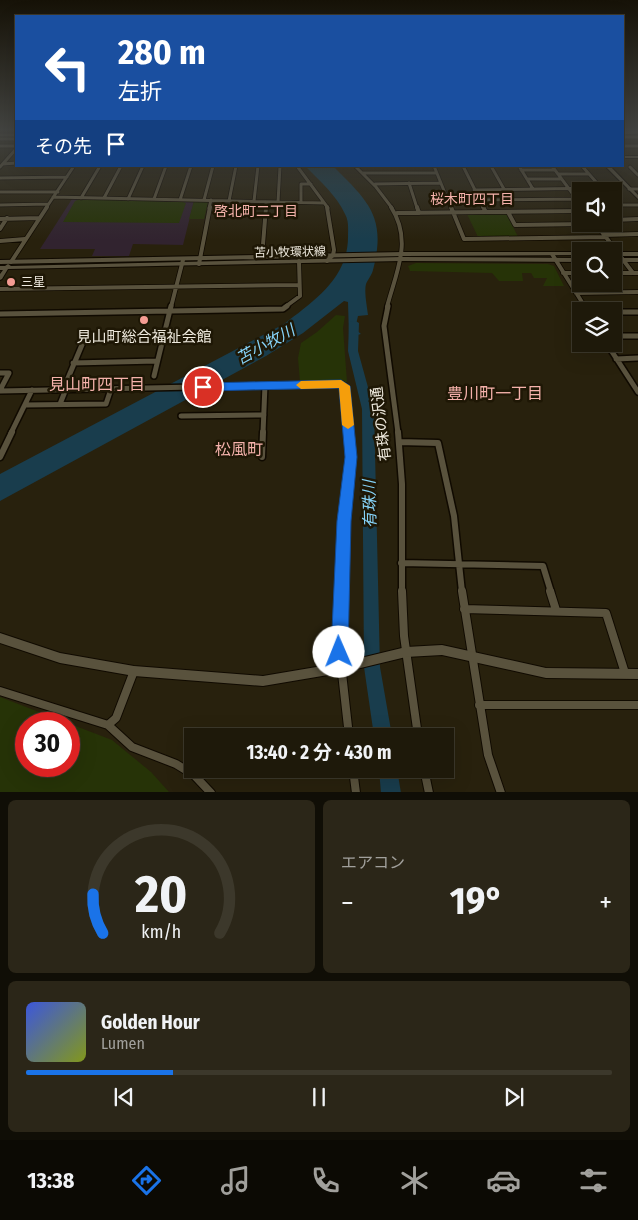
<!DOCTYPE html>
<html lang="ja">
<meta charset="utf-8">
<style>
:root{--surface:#1e190a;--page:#2b2618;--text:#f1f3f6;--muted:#a1a09c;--line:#3c382b;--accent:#1a73e8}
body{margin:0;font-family:"Fira Sans Condensed","Noto Sans JP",sans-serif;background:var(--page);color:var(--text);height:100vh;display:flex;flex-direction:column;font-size:19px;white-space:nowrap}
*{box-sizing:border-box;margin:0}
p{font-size:16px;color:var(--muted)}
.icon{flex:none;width:28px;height:28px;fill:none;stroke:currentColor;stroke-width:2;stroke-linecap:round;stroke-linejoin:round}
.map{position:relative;height:792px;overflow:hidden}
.panel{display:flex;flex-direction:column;gap:8px;padding:8px;background:#100e06;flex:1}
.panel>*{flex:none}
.guide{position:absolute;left:15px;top:15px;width:609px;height:152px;border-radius:0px;box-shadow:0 5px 20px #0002,0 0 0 1px var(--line);background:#1a4fa0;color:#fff;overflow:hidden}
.fabs{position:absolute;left:572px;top:182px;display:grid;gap:10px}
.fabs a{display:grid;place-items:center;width:50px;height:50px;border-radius:0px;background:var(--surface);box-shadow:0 5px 20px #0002,0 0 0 1px var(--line);font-size:25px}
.speed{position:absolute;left:15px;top:712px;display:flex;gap:10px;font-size:25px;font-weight:700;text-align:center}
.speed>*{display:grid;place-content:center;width:65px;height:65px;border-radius:50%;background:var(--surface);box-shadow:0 5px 20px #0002,0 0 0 1px var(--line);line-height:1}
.speed .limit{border:8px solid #d22;background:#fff;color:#111}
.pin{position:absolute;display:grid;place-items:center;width:42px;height:42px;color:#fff;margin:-21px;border:2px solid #fff;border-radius:50%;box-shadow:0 1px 5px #0007}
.me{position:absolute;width:55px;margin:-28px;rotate:359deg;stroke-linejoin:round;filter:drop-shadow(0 0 4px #0008)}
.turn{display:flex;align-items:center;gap:18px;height:105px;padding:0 20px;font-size:22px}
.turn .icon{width:65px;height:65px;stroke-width:2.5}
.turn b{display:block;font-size:35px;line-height:42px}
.then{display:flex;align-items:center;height:48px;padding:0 20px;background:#0003;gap:10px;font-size:19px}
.big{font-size:38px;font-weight:700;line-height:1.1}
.panel .card{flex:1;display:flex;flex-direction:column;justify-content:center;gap:8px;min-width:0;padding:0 18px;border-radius:8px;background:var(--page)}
.panel .dial{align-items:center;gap:0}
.dial svg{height:130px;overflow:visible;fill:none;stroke:var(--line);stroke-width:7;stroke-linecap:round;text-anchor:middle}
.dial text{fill:var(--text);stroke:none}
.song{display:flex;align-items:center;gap:15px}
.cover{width:60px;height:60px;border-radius:8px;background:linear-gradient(135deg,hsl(230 70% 55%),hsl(70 70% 35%))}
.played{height:5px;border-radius:2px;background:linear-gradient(90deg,var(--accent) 25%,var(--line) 25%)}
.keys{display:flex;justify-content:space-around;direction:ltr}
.heat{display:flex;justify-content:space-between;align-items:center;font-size:28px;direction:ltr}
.panel .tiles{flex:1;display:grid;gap:8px;grid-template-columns:1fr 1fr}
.card:last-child{grid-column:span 2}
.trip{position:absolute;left:184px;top:728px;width:270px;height:50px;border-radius:0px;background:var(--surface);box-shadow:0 5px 20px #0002,0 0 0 1px var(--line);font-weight:700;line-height:50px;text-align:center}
.dock{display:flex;height:80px;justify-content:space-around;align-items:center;background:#0c0a04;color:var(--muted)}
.dock .icon{width:35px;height:35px}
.dock .current{color:var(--accent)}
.dock b{font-size:22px;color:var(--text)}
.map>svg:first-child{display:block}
.education{fill:#31232f}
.green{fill:#263307;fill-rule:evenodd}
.water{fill:#193d4d}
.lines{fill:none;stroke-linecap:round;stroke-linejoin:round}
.river{fill:#193d4d;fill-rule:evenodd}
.street-far4-casing{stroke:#100a00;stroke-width:4.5}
.street-far3-casing{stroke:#100a00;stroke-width:5.5}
.street-far2-casing{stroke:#100a00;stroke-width:8}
.street-far1-casing{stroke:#100a00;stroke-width:9}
.street-casing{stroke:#100a00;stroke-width:10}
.secondary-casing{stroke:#100a00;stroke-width:2}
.street-far4{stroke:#59523d;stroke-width:3}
.street-far3{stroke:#59523d;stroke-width:4}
.street-far2{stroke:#59523d;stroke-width:5}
.street-far1{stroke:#59523d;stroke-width:6}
.street{stroke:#59523d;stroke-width:8}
.secondary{fill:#59523d;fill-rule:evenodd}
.route{fill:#1a73e8;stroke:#114b97}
.slow{fill:#f59e0b}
.poi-dot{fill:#f59c93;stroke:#1e1705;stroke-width:2}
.labels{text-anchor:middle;stroke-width:5;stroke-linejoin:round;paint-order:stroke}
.far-street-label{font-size:12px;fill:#eee9dd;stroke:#1e1705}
.far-poi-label{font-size:12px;fill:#eee9dd;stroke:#1e1705;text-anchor:start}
.far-neighbourhood-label{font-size:14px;fill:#f5b2ab;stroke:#1e1705}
.poi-label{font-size:15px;fill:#eee9dd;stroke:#1e1705}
.street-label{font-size:15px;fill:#eee9dd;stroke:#1e1705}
.water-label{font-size:16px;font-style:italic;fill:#86d3f8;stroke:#1e1705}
.neighbourhood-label{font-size:16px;fill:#f5b2ab;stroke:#1e1705}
</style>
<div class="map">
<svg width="638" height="793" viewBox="0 0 638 793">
<rect width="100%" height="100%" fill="#28210d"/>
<path class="education" d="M72 199 194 201 183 245 133 244 129 256H92L95 249H40Z"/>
<path class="green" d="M80 199 183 202 186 203 179 223 63 222 75 201Z
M194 201 208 202 204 219H189Z
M503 213 507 214 518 237H478L467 214Z
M416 263 548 264 554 266 564 286H543L547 278H534L531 273H522L523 281H499L492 273 410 271 408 266Z
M336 315 345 316 343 328 347 382H300L298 358 301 343 317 332Z
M0 697 112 740 151 772 169 792H0ZM26 724H69V766H26Z"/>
<path class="water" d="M305 166H333C368 201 387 217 373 270 372 275 368 279 366 284 364 292 367 306 368 315L358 316 355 329 361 334 349 337 348 302 344 301 303 333 266 356 0 501V474L284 324C314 301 348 278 348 237 348 229 349 221 345 214 336 195 320 181 305 166Z"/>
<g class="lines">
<path class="river" d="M354 320 359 323 358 351 374 409 380 667 392 736H374L364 667 362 409 348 351 349 323Z
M379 769H397L401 793H381Z"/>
<defs>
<path id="street-far4" d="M622 133 638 132
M0 135H16
M622 137H638
M0 139H16
M0 146H16
M622 146H638
M3 164 16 163
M297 166 328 208
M355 166 376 187 392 208
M434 166 451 208
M463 166 484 208
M491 166 504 189
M519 166 533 189
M552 166 581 205
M582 166 604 191
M0 167 16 149
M630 167 638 175
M521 170H554
M363 173H436
M558 174H589
M0 178 67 177
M527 179H561
M409 183 417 208
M375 184 440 183
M629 189H638
M474 190 601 188
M0 192H58
M53 197 324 203
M81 198 100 166
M104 198 121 166
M128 199 143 166
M154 199 166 166
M180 200 191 166
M204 200 213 166
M480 200 577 199
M229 201 236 166
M254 201 258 166
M278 202 280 166
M301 202V184H311
M0 205 48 204
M614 205H638
M46 208 74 166
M209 208 211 200
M266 208V202"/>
<path id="street-far3" d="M417 207 419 213
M451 207 464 239 606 237
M483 207 486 212
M508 212 515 225 586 224
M397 213 581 211
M0 219 39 218
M614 220 638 219
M596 224 633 273
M0 229 7 218
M604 235 638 234
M0 241 25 239
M552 254 585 307
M262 257 266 207
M327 261 333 255 334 250 327 207
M11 262 47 207
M199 264 210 207
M563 273H581
M614 273H638
M0 289 299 285
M576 293 638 292
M171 307 183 260
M285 307 300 296 299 261
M387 307C396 272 413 241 391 207"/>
<path id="street-far2" d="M388 306 384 326 398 433
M584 306 587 311
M614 312H638
M0 314 283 309 287 306
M614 336H638
M607 344 638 392
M616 359 638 358
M73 363 157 361
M0 373H9L0 390
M154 376 171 306
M63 390 84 340 164 338
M0 391 341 384 344 386 349 433
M60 404 66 389
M25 405 106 404 111 389
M181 416 264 415
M11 433 32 390
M263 433 265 385"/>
<path id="street-far1" d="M398 432 402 484V592
M399 442 438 443 454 516 462 592
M0 457 12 432
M262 457 263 432
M401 563 543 566 551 592
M340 592 344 521 351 457 349 432"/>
<path id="street" d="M340 591 338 637 349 736
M402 591 404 636 418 736
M462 591 488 755 501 793
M550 591 556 610
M464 609 606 613 625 673
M0 691 108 725 132 747 176 764 194 775 211 793
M479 705H638
M108 725 116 718 134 671
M353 769 356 793
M424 769 429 793"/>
<path id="secondary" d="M622 156H638V158H622Z
M605 166H610L638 195V199Z
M403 252H581V255L403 256 0 264V260Z
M614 252H638V256H614Z
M401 257 581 258V262L401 261 8 269 2 279 0 280V274L3 270H0V266H5L8 264 11 266Z
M614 258H638V262H614Z
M0 633 60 653 134 666 263 676 340 663 406 647 442 645 546 668 638 669V679L546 678 442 655 406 657 340 673 263 686 134 676 60 663 0 643Z"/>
</defs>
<use href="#street-far4" class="street-far4-casing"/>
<use href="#street-far3" class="street-far3-casing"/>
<use href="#street-far2" class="street-far2-casing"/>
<use href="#street-far1" class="street-far1-casing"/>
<use href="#street" class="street-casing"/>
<use href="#secondary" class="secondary-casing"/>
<use href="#street-far4" class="street-far4"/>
<use href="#street-far3" class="street-far3"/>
<use href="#street-far2" class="street-far2"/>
<use href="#street-far1" class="street-far1"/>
<use href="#street" class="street"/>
<use href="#secondary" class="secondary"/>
</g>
<linearGradient id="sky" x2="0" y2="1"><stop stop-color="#161207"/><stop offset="0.54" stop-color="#424340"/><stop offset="1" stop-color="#424340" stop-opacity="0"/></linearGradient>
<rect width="638" height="240" fill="url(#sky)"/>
<path class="route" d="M341 380 350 386 357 457 351 521 348 652 345 658 339 661 334 658 331 652 337 521 345 457 339 388 203 391 197 387 203 383Z"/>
<path class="slow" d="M341 380 350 386 354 425 348 429 342 425 339 388 301 389 296 385 301 381Z"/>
<g class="poi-dot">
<circle cx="11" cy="282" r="5"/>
<circle cx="144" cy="320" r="5"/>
</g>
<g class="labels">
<g class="far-street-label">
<text transform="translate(290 252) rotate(-1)" y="4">苫小牧環状線</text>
</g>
<g class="far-poi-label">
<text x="21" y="286">三星</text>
</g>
<g class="far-neighbourhood-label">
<text x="472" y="204">桜木町四丁目</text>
<text x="256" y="216">啓北町二丁目</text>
</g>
<g class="poi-label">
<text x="144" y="342">見山町総合福祉会館</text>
</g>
<g class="street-label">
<text transform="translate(381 424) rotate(-97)" y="5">有珠の沢通</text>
</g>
<g class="water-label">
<text transform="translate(265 344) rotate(-29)" y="6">苫小牧川</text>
<text transform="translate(369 504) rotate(-91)" y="6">有珠川</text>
</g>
<g class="neighbourhood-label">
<text x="97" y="390">見山町四丁目</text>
<text x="495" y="399">豊川町一丁目</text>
<text x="239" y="455">松風町</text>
</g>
</g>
</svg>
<div class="fabs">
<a><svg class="icon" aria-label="sound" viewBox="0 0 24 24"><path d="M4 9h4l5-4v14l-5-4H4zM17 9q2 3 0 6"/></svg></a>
<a><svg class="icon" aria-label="search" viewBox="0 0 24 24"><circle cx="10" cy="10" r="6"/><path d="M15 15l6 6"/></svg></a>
<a><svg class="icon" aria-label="layers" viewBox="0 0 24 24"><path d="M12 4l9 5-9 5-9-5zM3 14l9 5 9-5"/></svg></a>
</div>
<div class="speed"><div class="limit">30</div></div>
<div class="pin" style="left:203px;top:387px;background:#d93025"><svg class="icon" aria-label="arrive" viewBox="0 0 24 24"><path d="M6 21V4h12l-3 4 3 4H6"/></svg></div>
<svg class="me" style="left:339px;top:652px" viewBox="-20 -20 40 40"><circle r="19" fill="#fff"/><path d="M0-13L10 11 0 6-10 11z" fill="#1a73e8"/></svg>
<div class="trip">13:40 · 2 分 · 430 m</div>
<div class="guide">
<div class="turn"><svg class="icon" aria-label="left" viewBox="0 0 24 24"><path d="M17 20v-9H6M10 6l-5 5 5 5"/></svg><div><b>280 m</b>左折</div></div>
<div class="then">その先<svg class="icon" aria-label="arrive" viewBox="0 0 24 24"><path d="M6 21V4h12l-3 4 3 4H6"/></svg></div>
</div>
</div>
<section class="panel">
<div class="tiles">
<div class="card dial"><svg viewBox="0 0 100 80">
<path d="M14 69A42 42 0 1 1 86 69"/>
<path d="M14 69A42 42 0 0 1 8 45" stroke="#1a73e8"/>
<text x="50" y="56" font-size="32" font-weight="700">20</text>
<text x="50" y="72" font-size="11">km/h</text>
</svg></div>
<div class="card"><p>エアコン</p>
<div class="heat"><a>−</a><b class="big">19°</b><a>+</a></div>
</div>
<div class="card">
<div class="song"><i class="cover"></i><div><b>Golden Hour</b><p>Lumen</p></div></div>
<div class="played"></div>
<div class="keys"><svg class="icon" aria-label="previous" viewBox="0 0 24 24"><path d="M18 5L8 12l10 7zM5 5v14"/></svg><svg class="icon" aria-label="pause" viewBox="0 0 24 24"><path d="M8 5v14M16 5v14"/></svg><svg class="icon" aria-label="next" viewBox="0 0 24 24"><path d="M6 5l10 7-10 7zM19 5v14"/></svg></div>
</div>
</div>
</section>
<nav class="dock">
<b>13:38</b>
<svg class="icon current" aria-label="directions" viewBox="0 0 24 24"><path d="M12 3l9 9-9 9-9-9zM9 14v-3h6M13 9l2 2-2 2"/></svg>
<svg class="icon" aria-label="music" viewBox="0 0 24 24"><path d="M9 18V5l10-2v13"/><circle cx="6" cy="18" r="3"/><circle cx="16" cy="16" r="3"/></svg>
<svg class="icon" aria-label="phone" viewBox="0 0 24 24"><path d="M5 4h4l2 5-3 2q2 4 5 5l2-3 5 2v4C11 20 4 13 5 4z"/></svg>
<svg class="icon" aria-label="climate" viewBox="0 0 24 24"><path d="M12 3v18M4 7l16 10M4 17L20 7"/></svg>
<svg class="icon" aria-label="car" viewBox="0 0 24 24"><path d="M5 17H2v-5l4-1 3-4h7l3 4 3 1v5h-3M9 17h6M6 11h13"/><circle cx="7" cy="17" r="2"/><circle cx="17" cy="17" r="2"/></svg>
<svg class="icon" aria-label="filters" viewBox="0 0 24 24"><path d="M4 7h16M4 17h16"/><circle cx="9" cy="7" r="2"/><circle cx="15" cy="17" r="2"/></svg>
</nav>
